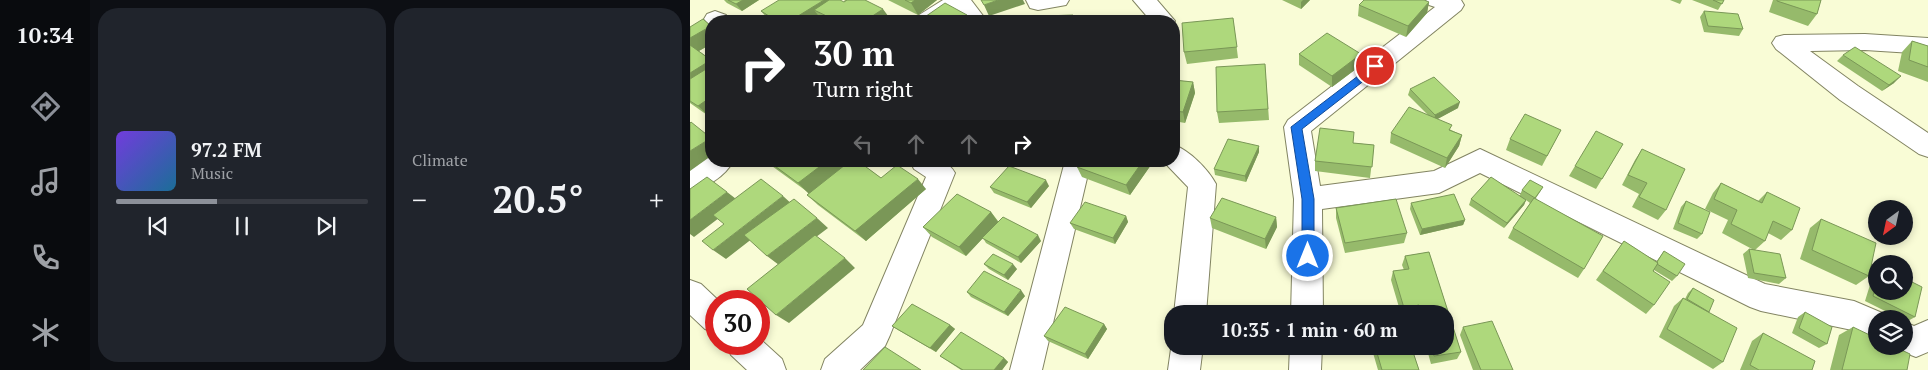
<!DOCTYPE html>
<meta charset="utf-8">
<style>
:root{--surface:#171b24;--page:#20242c;--text:#f1f3f6;--muted:#9ea1a6;--line:#363941;--accent:#8c9099}
body{margin:0;font-family:"PT Serif",serif;background:var(--page);color:var(--text);height:100vh;display:flex;flex-direction:column;font-size:19px;white-space:nowrap}
*{box-sizing:border-box;margin:0}
p{font-size:16px;color:var(--muted)}
.icon{flex:none;width:28px;height:28px;fill:none;stroke:currentColor;stroke-width:2;stroke-linecap:round;stroke-linejoin:round}
.map{position:relative;flex:1;overflow:hidden}
.sheet{display:flex;flex-direction:column;gap:8px;padding:8px;background:#0d0f14;width:600px}
.sheet>*{flex:none}
.banner{position:absolute;left:15px;top:15px;width:475px;height:152px;border-radius:20px;box-shadow:0 2px 8px #0003;background:#202124;color:#fff;overflow:hidden}
.needle{width:32px;rotate:213deg}
.buttons{position:absolute;left:1178px;top:200px;display:grid;gap:10px}
.buttons a{display:grid;place-items:center;width:45px;height:45px;border-radius:50%;background:var(--surface);box-shadow:0 2px 8px #0003;font-size:25px}
.speed{position:absolute;left:15px;top:290px;display:flex;gap:10px;font-size:25px;font-weight:700;text-align:center}
.speed>*{display:grid;place-content:center;width:65px;height:65px;border-radius:50%;background:var(--surface);box-shadow:0 2px 8px #0003;line-height:1}
.speed .limit{border:8px solid #d22;background:#fff;color:#111}
.pin{position:absolute;display:grid;place-items:center;width:42px;height:42px;color:#fff;margin:-21px;border:2px solid #fff;border-radius:50%;box-shadow:0 1px 5px #0007}
.me{position:absolute;width:55px;margin:-28px;rotate:0deg;stroke-linejoin:round;filter:drop-shadow(0 0 4px #0008)}
.turn{display:flex;align-items:center;gap:18px;height:105px;padding:0 25px;font-size:22px}
.turn .icon{width:65px;height:65px;stroke-width:2.5}
.turn b{display:block;font-size:35px;line-height:42px}
.lanes{display:flex;align-items:center;height:48px;padding:0 25px;background:#0003;justify-content:center;gap:25px;direction:ltr}
.lanes .off{opacity:.35}
.big{font-size:38px;font-weight:800;line-height:1.1}
.sheet .card{flex:1;display:flex;flex-direction:column;justify-content:center;gap:8px;min-width:0;padding:0 18px;border-radius:20px;background:var(--page)}
.song{display:flex;align-items:center;gap:15px}
.cover{width:60px;height:60px;border-radius:8px;background:linear-gradient(135deg,hsl(260 70% 55%),hsl(200 70% 35%))}
.played{height:5px;border-radius:2px;background:linear-gradient(90deg,var(--accent) 40%,var(--line) 40%)}
.keys{display:flex;justify-content:space-around;direction:ltr}
.heat{display:flex;justify-content:space-between;align-items:center;font-size:28px;direction:ltr}
.sheet .tiles{flex:1;display:grid;gap:8px;grid-template-columns:repeat(2,1fr)}
.trip{position:absolute;left:474px;top:305px;width:290px;height:50px;border-radius:20px;background:var(--surface);box-shadow:0 2px 8px #0003;font-weight:800;line-height:50px;text-align:center}
main{display:flex;flex:1;min-height:0}
.menu{display:flex;flex-direction:column;width:90px;justify-content:space-around;align-items:center;background:#090b0e;color:var(--muted)}
.menu .icon{width:35px;height:35px}
.menu .active{color:var(--accent)}
.menu b{font-size:22px;color:var(--text)}
.map>svg:first-child{display:block}
.lines{fill:none;stroke-linecap:round;stroke-linejoin:round}
.minor-casing{stroke:#828462;stroke-width:2}
.tertiary-casing{stroke:#828462;stroke-width:2}
.minor{fill:#fff;fill-rule:evenodd}
.tertiary{fill:#fff;fill-rule:evenodd}
.wall{fill:#96ba6b}
.shaded-wall{fill:#7a9757}
.building{fill:#aed87c;stroke:#7a9757}
.route{fill:#1a73e8;stroke:#114b97}
</style>
<main>
<nav class="menu">
<b>10:34</b>
<svg class="icon active" aria-label="directions" viewBox="0 0 24 24"><path d="M12 3l9 9-9 9-9-9zM9 14v-3h6M13 9l2 2-2 2"/></svg>
<svg class="icon" aria-label="music" viewBox="0 0 24 24"><path d="M9 18V5l10-2v13"/><circle cx="6" cy="18" r="3"/><circle cx="16" cy="16" r="3"/></svg>
<svg class="icon" aria-label="phone" viewBox="0 0 24 24"><path d="M5 4h4l2 5-3 2q2 4 5 5l2-3 5 2v4C11 20 4 13 5 4z"/></svg>
<svg class="icon" aria-label="climate" viewBox="0 0 24 24"><path d="M12 3v18M4 7l16 10M4 17L20 7"/></svg>
</nav>
<section class="sheet">
<div class="tiles">
<div class="card">
<div class="song"><i class="cover"></i><div><b>97.2 FM</b><p>Music</p></div></div>
<div class="played"></div>
<div class="keys"><svg class="icon" aria-label="previous" viewBox="0 0 24 24"><path d="M18 5L8 12l10 7zM5 5v14"/></svg><svg class="icon" aria-label="pause" viewBox="0 0 24 24"><path d="M8 5v14M16 5v14"/></svg><svg class="icon" aria-label="next" viewBox="0 0 24 24"><path d="M6 5l10 7-10 7zM19 5v14"/></svg></div>
</div>
<div class="card"><p>Climate</p>
<div class="heat"><a>−</a><b class="big">20.5°</b><a>+</a></div>
</div>
</div>
</section>
<div class="map">
<svg width="1238" height="370" viewBox="0 0 1238 370">
<rect width="100%" height="100%" fill="#f9fcd6"/>
<g class="lines">
<defs>
<path id="minor" d="M253 0H281L297 21H274L267 12 253 21H226L229 15Z
M336 0H379L376 5 348 10 340 8Z
M443 0H467L485 21 484 24V21H461Z
M736 0H771L774 5 771 10 621 131 630 186 744 171 790 149 1075 284 1164 301 1197 315 1199 319H1186V340L1162 330 1071 311 1060 307 790 173 749 193 632 209 633 314H601L604 199 594 127 598 120 745 7 739 5Z
M25 11 36 15 39 21H21V27L14 19 17 14Z
M1175 34 1238 38V54L1175 50 1120 51 1168 86 1238 133V157L1229 154 1150 100 1086 49 1082 43 1086 37 1094 35Z
M484 145C500 151 518 169 526 184L516 314H484L498 187 473 161H484Z
M21 153V161H43C36 176 15 188 0 193V167Z
M220 161C237 161 256 156 265 173L200 335 195 346 170 370H131L135 359 173 325 236 177 224 169Z
M375 161H401L352 370H320Z
M1238 320V352L1226 357 1203 348 1202 346H1214V322L1224 326Z
M482 342V346H513L510 370H478Z
M600 346H632L631 370H599Z"/>
<path id="tertiary" d="M0 280 11 284 29 301H26V333L15 329 0 315Z
M69 338 92 359 96 370H57L41 355 36 344H69Z"/>
</defs>
<use href="#minor" class="minor-casing"/>
<use href="#tertiary" class="tertiary-casing"/>
<use href="#minor" class="minor"/>
<use href="#tertiary" class="tertiary"/>
</g>
<path class="wall" d="M34 0H69L52 11 37 3Z
M154 0H175L201 20 199 21H133L131 19 127 21 79 20 71 11 154 2 155 1Z
M198 0H247L228 15Z
M592 0H620L611 9Z
M980 0H992L990 4Z
M1002 0H1034L1028 10Z
M1083 0H1131L1127 14 1118 26 1079 12Z
M739 2 737 13 716 37 668 16 669 5Z
M1014 11 1053 29 1049 36 1014 32 1010 17Z
M543 18 548 58 497 64 494 52Z
M21 25V44L9 51 21 60V116L20 117 0 103V27Z
M1222 41 1238 46V82L1208 71 1212 52Z
M609 54H671L670 66 642 87 609 65Z
M1153 55 1204 83 1192 91 1147 61Z
M575 64 579 120 529 123 527 112Z
M484 80 503 82 505 93 495 123 484 121Z
M720 89 768 108 747 119 761 130 772 135 769 146 755 168 700 143 701 133 738 115 718 95Z
M871 130 852 166 816 150 820 139Z
M664 143 684 145 680 178 625 171V161Z
M933 144 906 189 879 176 885 166Z
M569 146V152L556 182 525 175 524 169Z
M952 149 976 210 968 220 942 207 949 194 932 185 945 160Z
M75 161H168L191 178 236 189 176 241 128 205 117 195 119 193Z
M463 162 440 195 392 177 387 167Z
M1031 183 1068 201 1077 192 1102 230 1091 240 1078 233 1075 241 1065 250 1096 278 1089 284 1058 278 1053 254 1059 249H1062L1032 233 1038 220 1015 209 1023 193Z
M359 186 341 208 304 193 300 187Z
M853 187 850 192 846 198 894 269 888 278 818 238 823 228 840 203 836 200 834 205 814 228 779 205 781 199 830 195 832 190Z
M996 201 1012 234 1007 239 983 229 991 207Z
M721 203 775 220 773 225 730 235 720 209Z
M646 208 717 233 714 243 655 253 646 218Z
M301 212 308 221 351 241 331 263 296 243 293 238 276 256 242 237 233 227Z
M436 216 438 222 425 244 384 229 380 223Z
M586 217 587 227 576 249 522 228 520 218Z
M1131 219 1179 276 1166 285 1110 259 1120 228Z
M934 241 966 262 974 251 987 276 982 281 964 270V305L956 314 906 280Z
M739 252 771 352 767 359 741 364 736 346H755V314H711L701 280 703 271 714 270 712 265 715 256Z
M294 264 327 269 318 280 299 269Z
M1186 270V291L1225 317 1216 322 1214 320V319H1211L1175 301 1184 272Z
M1003 288 1019 312 1033 362 1023 369 969 337 984 306 993 298 995 299 998 293Z
M277 292 335 296 318 316 281 297Z
M1115 312 1137 344 1129 348 1102 333 1108 317Z
M414 324 417 329 398 359 358 341 354 336Z
M260 325 265 329 246 352 208 330 202 326Z
M773 327 823 370H783L770 335Z
M1163 327 1217 370H1140L1149 335Z
M1073 333 1122 370H1050L1062 341Z
M681 346H721L729 370H688Z
M250 356 314 358 318 362 312 370H271Z"/>
<path class="shaded-wall" d="M53 0H69L52 11 46 4Z
M134 0H142L124 10 131 19 127 21H100Z
M225 0H247L228 15 221 3Z
M308 0H333L335 4 299 16 294 5Z
M613 0H620L611 9V2Z
M739 2 737 13 716 37 718 26Z
M193 9 201 20 199 21H175Z
M277 15 280 21H269Z
M383 15 385 21H382Z
M21 26V44L0 56V38Z
M671 54 670 66 642 87V76Z
M21 60V78L0 91V73Z
M1211 76 1204 83 1192 91 1199 85Z
M503 82 505 93 495 123 493 112Z
M21 97V116L20 117 8 106Z
M770 102 768 108 744 121 745 115Z
M772 135 769 146 755 168 757 158Z
M21 138V156L0 171V151Z
M569 146V152L556 182 555 176Z
M137 161H161L119 194 108 183Z
M453 161H462L463 162 440 195 436 185Z
M228 179 236 189 176 241 165 231Z
M356 180 359 186 341 208 337 202Z
M37 192 50 202 4 237 0 234V220Z
M93 196 104 206 36 259 23 250Z
M836 200 834 205 814 228 817 223Z
M301 212 308 222 276 256 269 247Z
M436 216 438 222 425 244 423 238Z
M586 217 587 227 576 249 575 239Z
M127 218 138 228 89 265 77 256Z
M775 220 773 225 730 235 732 229Z
M348 235 351 241 331 263 328 257Z
M155 258 165 268 99 323 86 315Z
M323 264 327 269 318 280 314 275Z
M331 290 335 296 318 316 314 312Z
M414 324 417 329 398 359 395 354Z
M260 325 265 329 246 352 240 348Z
M314 358 318 362 312 370H304Z"/>
<path class="building" d="M38 0H53L46 4Z
M89 0H134L100 21H76L82 18 71 11Z
M139 0H150L154 2 157 0H175L193 9 175 21H147L124 10Z
M215 0H225L221 3Z
M291 0H308L294 5Z
M674 0H734L739 2 718 26 669 5Z
M1023 0H1034L1032 4Z
M1087 0H1131L1127 14 1087 1Z
M255 3 277 15 269 21H229Z
M1014 11 1048 14 1053 29 1018 26Z
M383 15 382 21H353L354 16Z
M118 16 127 21H109Z
M543 18 547 47 494 52 492 23Z
M13 19 21 26 0 38V27Z
M637 33 671 54 642 76 609 54Z
M1222 41 1238 46V67L1219 60Z
M0 45 21 60 0 73Z
M1165 47 1211 76 1199 85 1153 55Z
M575 64 578 109 527 112 526 67Z
M21 66V97L8 106 0 101V79Z
M744 77 770 102 745 115 720 89Z
M484 80 503 82 493 112 484 111Z
M719 107 762 125 759 130 772 135 757 158 701 133Z
M835 114 871 130 857 156 820 139Z
M1 122 21 138 0 151V123Z
M630 128 664 132 663 143 684 145 682 167 625 161Z
M906 131 933 144 912 179 885 166Z
M538 139 569 146 555 176 524 169Z
M952 149 995 169 976 210 949 197 957 183 938 175Z
M78 161H137L108 183Z
M160 161H168L191 178 207 165 228 179 165 231 117 195Z
M391 161H453L436 185 387 167Z
M319 166 356 180 337 202 300 187Z
M17 177 37 192 0 220V189Z
M801 177 836 200 817 223 781 199Z
M71 179 93 196 23 250 12 241 34 224 23 215Z
M840 180 853 187 845 198 832 190Z
M1031 183 1072 203 1077 192 1110 208 1102 230 1083 221 1075 241 1041 224 1047 210 1024 199Z
M267 194 301 212 269 247 233 227Z
M764 194 775 220 732 229 721 203Z
M532 198 586 217 575 239 520 218Z
M844 198 913 236 894 269 823 228Z
M104 199 127 218 77 256 54 235Z
M706 199 717 233 655 243 646 208Z
M996 201 1020 212 1012 234 988 223Z
M395 202 436 216 423 238 380 223Z
M313 217 348 235 328 257 292 238Z
M1131 219 1186 243 1179 276 1122 250Z
M125 235 155 258 86 315 57 289Z
M934 241 968 263 963 271 980 282 964 305 913 271Z
M1059 249 1090 254 1096 278 1064 273Z
M974 251 995 264 987 276 967 264 968 263 967 262Z
M739 252 771 352 744 356 741 346H755V314H731L729 305 714 308 703 271 719 269 715 256Z
M303 254 323 264 314 275 294 264Z
M294 271 331 290 314 312 277 292Z
M1214 278 1232 287 1225 317 1183 296 1186 284V291H1214Z
M1003 288 1024 300 1019 312 997 299Z
M993 298 1047 328 1033 362 977 329Z
M222 304 260 325 240 348 202 326Z
M375 307 414 324 395 354 354 336Z
M1115 312 1142 327 1137 344 1109 328Z
M802 321 823 370H791L773 327Z
M1163 327 1186 338V346H1203L1220 354 1217 370H1152Z
M271 332 314 358 304 370H273L250 356Z
M1073 333 1125 361 1122 370H1069L1060 365Z
M685 346H721L729 370H692Z
M195 347 231 370H173Z"/>
<path class="route" d="M685 63 689 64V69L612 129 624 199V256L622 260 618 262 613 260 612 256V199L601 127Z"/>
</svg>
<div class="buttons">
<a><svg class="needle" viewBox="-14 -14 28 28"><path d="M0-13l5 13h-10z" fill="#e53935"/><path d="M0 13l5-13h-10z" fill="#9ea1a6"/></svg></a>
<a><svg class="icon" aria-label="search" viewBox="0 0 24 24"><circle cx="10" cy="10" r="6"/><path d="M15 15l6 6"/></svg></a>
<a><svg class="icon" aria-label="layers" viewBox="0 0 24 24"><path d="M12 4l9 5-9 5-9-5zM3 14l9 5 9-5"/></svg></a>
</div>
<div class="speed"><div class="limit">30</div></div>
<div class="pin" style="left:685px;top:66px;background:#d93025"><svg class="icon" aria-label="arrive" viewBox="0 0 24 24"><path d="M6 21V4h12l-3 4 3 4H6"/></svg></div>
<svg class="me" style="left:618px;top:256px" viewBox="-20 -20 40 40"><circle r="17" fill="#1a73e8" stroke="#fff" stroke-width="3"/><path d="M0-11L8 9 0 5-8 9z" fill="#fff"/></svg>
<div class="trip">10:35 · 1 min · 60 m</div>
<div class="banner">
<div class="turn"><svg class="icon" aria-label="right" viewBox="0 0 24 24"><path d="M7 20v-9h11M14 6l5 5-5 5"/></svg><div><b>30 m</b>Turn right</div></div>
<div class="lanes"><svg class="icon off" aria-label="left" viewBox="0 0 24 24"><path d="M17 20v-9H6M10 6l-5 5 5 5"/></svg><svg class="icon off" aria-label="ahead" viewBox="0 0 24 24"><path d="M12 20V5M6 11l6-6 6 6"/></svg><svg class="icon off" aria-label="ahead" viewBox="0 0 24 24"><path d="M12 20V5M6 11l6-6 6 6"/></svg><svg class="icon" aria-label="right" viewBox="0 0 24 24"><path d="M7 20v-9h11M14 6l5 5-5 5"/></svg></div>
</div>
</div>
</main>
